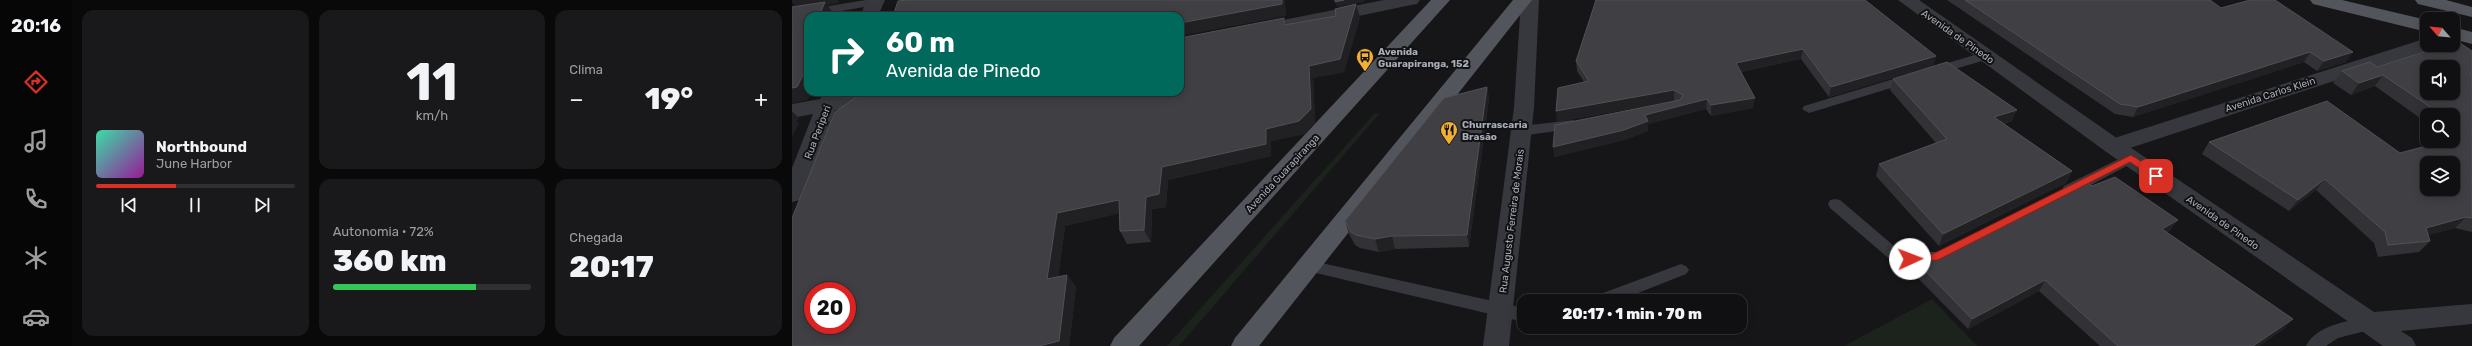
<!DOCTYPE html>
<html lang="pt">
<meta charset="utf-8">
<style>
:root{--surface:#101012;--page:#19191b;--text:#f1f3f6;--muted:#9c9d9f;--line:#303032;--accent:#d93025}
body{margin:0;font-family:Rubik,sans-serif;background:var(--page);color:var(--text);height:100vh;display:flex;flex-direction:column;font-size:15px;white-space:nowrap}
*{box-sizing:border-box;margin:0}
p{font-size:13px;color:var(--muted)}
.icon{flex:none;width:22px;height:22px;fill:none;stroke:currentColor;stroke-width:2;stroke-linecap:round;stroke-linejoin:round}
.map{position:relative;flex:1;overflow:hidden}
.side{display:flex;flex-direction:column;gap:10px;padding:10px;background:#09090a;width:720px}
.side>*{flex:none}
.banner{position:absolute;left:12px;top:12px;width:380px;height:84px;border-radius:12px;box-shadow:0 2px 10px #0003,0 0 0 1px var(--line);background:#00695c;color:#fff;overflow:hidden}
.needle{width:26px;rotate:297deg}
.controls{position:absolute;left:1628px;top:12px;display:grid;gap:8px}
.controls a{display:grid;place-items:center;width:40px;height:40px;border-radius:8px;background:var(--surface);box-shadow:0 2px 10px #0003,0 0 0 1px var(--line);font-size:20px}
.speed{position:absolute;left:12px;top:282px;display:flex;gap:8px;font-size:20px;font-weight:700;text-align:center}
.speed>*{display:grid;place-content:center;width:52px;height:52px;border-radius:50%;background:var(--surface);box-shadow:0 2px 10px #0003,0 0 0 1px var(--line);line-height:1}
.speed .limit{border:6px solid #d22;background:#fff;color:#111}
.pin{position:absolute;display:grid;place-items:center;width:34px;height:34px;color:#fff;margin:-17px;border-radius:8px;box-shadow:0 2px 6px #0006}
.me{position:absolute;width:44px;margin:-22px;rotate:88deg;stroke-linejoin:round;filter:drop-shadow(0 0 3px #0008)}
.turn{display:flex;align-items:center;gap:14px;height:84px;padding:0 16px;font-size:18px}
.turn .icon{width:52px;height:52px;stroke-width:2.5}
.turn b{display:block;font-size:28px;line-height:34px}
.big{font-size:30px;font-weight:800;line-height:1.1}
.side .card{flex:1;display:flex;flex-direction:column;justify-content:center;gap:6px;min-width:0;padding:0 14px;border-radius:12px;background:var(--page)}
.side .dial{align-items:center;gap:0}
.dial b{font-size:52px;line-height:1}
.song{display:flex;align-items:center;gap:12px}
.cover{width:48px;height:48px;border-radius:6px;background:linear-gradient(135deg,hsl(160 70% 55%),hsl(300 70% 35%))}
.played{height:4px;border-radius:2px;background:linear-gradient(90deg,var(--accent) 40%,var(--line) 40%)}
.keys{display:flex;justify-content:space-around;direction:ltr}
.heat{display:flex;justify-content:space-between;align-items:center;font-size:22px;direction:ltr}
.charge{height:6px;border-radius:3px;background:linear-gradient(90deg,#34c759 72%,var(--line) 0)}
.side .tiles{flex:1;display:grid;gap:10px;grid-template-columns:repeat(3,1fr)}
.card:first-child{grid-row:span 2}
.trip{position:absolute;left:725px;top:294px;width:230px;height:40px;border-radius:12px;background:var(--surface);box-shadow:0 2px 10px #0003,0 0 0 1px var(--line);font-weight:800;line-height:40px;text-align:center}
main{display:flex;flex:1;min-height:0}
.menu{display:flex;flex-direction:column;width:72px;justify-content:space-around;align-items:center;background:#060607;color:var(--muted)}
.menu .icon{width:28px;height:28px}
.menu .on{color:var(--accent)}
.menu b{font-size:18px;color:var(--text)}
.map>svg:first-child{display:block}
.green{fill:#1c231d}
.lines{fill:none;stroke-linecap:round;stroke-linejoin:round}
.service{fill:#37383d;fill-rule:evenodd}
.minor{fill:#37383d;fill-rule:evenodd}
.tertiary{fill:#37383d;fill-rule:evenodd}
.primary{fill:#53555c;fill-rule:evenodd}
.wall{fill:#323236}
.shaded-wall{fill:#212124}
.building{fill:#3f3f44;stroke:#4f5156;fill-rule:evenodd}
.route{fill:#d93025;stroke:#8d1f18}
.labels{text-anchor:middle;stroke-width:4;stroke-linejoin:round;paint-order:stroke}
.street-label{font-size:10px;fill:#a8adb8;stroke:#111113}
.poi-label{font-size:10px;font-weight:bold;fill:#a8adb8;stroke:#111113;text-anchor:start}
</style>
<main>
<nav class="menu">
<b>20:16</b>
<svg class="icon on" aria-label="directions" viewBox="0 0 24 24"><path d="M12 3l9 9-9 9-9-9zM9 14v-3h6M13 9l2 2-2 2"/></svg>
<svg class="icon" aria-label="music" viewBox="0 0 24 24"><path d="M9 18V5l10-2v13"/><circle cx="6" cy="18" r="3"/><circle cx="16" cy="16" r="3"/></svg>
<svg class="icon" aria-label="phone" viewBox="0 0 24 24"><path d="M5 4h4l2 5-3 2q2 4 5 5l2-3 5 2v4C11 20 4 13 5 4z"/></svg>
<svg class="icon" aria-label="climate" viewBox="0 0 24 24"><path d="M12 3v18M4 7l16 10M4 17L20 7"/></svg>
<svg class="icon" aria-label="car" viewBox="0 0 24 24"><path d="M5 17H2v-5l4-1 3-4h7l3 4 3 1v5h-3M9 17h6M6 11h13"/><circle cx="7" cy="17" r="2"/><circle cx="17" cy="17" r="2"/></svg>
</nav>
<section class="side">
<div class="tiles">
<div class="card">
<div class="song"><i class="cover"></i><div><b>Northbound</b><p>June Harbor</p></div></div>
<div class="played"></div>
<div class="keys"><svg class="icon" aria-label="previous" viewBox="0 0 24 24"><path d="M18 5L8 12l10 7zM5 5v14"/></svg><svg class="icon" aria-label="pause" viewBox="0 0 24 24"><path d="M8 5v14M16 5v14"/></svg><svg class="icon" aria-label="next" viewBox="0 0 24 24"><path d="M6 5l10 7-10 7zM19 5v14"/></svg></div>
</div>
<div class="card dial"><b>11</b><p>km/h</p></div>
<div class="card"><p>Clima</p>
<div class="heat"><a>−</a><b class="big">19°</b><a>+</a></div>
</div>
<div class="card"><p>Autonomia · 72%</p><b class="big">360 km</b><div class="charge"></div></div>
<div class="card"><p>Chegada</p><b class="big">20:17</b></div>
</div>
</section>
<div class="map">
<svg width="1680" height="346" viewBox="0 0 1680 346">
<rect width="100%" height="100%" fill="#161618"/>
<path class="green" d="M583 113 587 114 387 346H375Z
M1140 299 1185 346H1052Z"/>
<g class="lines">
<path class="service" d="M74 0H87L89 2 83 5 0 20V12Z
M1193 52 1197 53 1199 56 1197 59 1142 75 1136 71 1138 68Z
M1118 74 1124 78 1122 81 1017 113 1010 109 1012 106Z
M781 120 788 125 786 128 729 136 722 131 729 126Z
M1339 153 1346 158 1344 161 1282 194H1272L1270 190 1272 186Z
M1043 199 1048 200 1109 252 1147 253 1150 257 1147 261 1106 264 1101 262 1038 208 1036 204 1038 200Z
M516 260 732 308V322L511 270 508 266 511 262Z
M889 264 894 266 897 270 894 274 826 301H801L803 296Z
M1579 316 1585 318 1587 323 1585 328 1546 338 1534 346H1514C1525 324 1558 321 1579 316Z"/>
<path class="minor" d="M75 0H93L86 16H68Z
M592 0H628L625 4 619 5 481 34 474 32 472 28 474 24 481 22Z
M729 0H747L742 107 717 346H691L722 107Z
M1635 38V45H1644L1642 48 1329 151 1321 153 1313 151 1310 146 1313 141Z
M33 92H53L51 95 71 92H120L117 97 110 99 43 110 11 194 8 200 0 202V168L21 114 0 118V104L28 99Z"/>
<path class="tertiary" d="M1106 0H1127L1329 141 1582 312 1680 304V324L1609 331 1620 338 1624 346H1591L1313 151Z"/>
<path class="primary" d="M639 0H658L347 346H318L322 338Z
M721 0H740L467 346H439L443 338Z
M1518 0H1550L1635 20V32L1521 4Z
M1623 0H1654L1680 7V17L1626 4Z
M1661 27 1680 32V44L1661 39Z"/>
</g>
<path class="wall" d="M804 0 1144 56 1141 66 1037 97 1009 59 949 72 961 108 919 116 914 109 856 124V131L832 140 762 157 883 101H882L765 122 792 82 785 71 784 61Z
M1155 0H1418L1429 8 1554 62 1525 71 1512 62 1341 117 1323 114Z
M568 17 552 72 521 78 523 122 512 134 479 141V156L376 180 374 207 360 209 359 242 335 244 328 231 327 213 273 226 266 277 275 275 284 287 277 346 43 112 388 92 494 25Z
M1680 51V232L1663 228 1636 235 1638 241 1627 252 1586 257 1582 243 1524 190 1497 211 1410 154 1417 142 1608 153 1633 146 1630 140 1635 134V141H1661V115H1635V123L1583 86 1559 95 1541 83 1550 71 1585 67Z
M1101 79 1220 121 1212 124 1280 171 1274 183 1147 246 1084 176 1087 164 1144 143 1098 90Z
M695 87 697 99 677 247 603 249 587 252 568 248 563 245 557 234 553 221Z
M1379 230 1375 232 1492 329 1467 346H1308L1247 291 1176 329 1118 270 1122 259 1152 252Z"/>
<path class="shaded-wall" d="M0 0H47L46 3 35 5 42 14 41 16H27L6 10 0 2Z
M490 0H493L494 16 388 36V23Z
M552 0H572V2L545 7 543 2Z
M564 4 568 17 552 72 521 78 523 122 512 134 479 141V156L376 180 374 207 360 209 359 242 352 230 354 197 370 167 474 129 517 66Z
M1011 49 1009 59 943 73 944 63Z
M1518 52 1512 62 1341 117 1346 107Z
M1561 52 1554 62 1525 71 1532 61Z
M1144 56 1141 66 1037 97 1039 87Z
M16 65V92H19L16 100 0 103V88Z
M1591 75 1583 86 1559 95 1567 83Z
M695 87 697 99 677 247 675 235Z
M882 90V101L765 122 764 111Z
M963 98 961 108 919 116V105Z
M915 99 914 109 856 124V131L832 140 762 157 761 147 853 115Z
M1225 110 1220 121 1197 128 1202 117Z
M0 111 7 118 5 121 7 123 0 137Z
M1280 171 1274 183 1147 246 1151 234Z
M1533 179 1524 190 1497 211 1506 200Z
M327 200 334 212 273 226 264 292 255 279 265 213Z
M1674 217 1663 228 1623 239 1634 228Z
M1386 220 1379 230 1364 239 1370 229Z
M600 236 603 249 587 252 583 239Z
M275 275 284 287 277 346H247Z
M1253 280 1247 291 1176 329 1180 319Z
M1501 319 1492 329 1467 346H1461Z"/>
<path class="building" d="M115 0H490V4L388 23V16H101L106 1Z
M543 0H552L543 2Z
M804 0H1073L1144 56 1039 87 1011 49 944 63 963 98 919 105 915 99 853 115 856 121 832 130 761 147 763 125 888 100 891 95 882 90 764 111 766 88 797 81 784 61Z
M1173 0H1418L1429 8 1458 0H1483L1561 52 1532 61 1518 52 1346 107 1328 104Z
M33 2 27 16H16V65L5 87 0 88V7Z
M564 4 548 59 517 66 519 109 507 121 474 129V144L370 167 367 194 354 197 352 230 328 231 327 200 265 213 255 279 275 275 267 341 247 346H0V218L43 112 70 93 76 92H388V38L492 18V25L544 16 543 9ZM21 291H55V325H21Z
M1665 41 1680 51V72L1678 73 1680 75V218L1674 217 1634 228 1638 241 1596 245 1593 232 1533 179 1506 200 1417 142 1535 101 1608 153 1646 143 1645 141H1661V115H1650L1591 75 1567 83 1550 71 1578 62 1585 67 1653 45H1661V43ZM1635 67H1661V93H1635ZM1635 163H1661V189H1635Z
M1155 62 1225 110 1202 117 1280 171 1151 234 1087 164 1155 139 1101 79Z
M695 87 675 235 600 236 583 239 564 235 559 232 553 221 652 98Z
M1323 177 1386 220 1370 229 1501 319 1461 346H1326L1253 280 1180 319 1122 259 1138 253 1152 252 1292 181 1300 186Z"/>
<path class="route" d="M1339 155 1368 173V178H1361L1338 162 1146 260 1118 262 1113 259 1118 255 1141 254Z"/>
<defs>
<symbol id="bus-pin" viewBox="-11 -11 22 30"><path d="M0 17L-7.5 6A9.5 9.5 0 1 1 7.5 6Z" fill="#f2b134" stroke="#111113"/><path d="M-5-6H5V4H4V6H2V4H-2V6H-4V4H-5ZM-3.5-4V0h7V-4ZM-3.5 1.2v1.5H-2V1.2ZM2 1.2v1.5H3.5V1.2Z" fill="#111"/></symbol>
<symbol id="restaurant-pin" viewBox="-11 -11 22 30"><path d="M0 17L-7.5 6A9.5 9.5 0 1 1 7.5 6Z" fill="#f2b134" stroke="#111113"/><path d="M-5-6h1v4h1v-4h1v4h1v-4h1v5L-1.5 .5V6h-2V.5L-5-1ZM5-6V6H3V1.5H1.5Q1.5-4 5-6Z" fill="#111"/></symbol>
</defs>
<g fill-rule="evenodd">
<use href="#bus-pin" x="563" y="47" width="20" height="27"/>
<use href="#restaurant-pin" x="647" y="120" width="20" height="27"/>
</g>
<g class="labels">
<g class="street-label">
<text transform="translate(1166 36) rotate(35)" y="4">Avenida de Pinedo</text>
<text transform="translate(1478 94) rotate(-18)" y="4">Avenida Carlos Klein</text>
<text transform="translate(25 132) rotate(-69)" y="4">Rua Periperi</text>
<text transform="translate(490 173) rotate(-47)" y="4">Avenida Guarapiranga</text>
<text transform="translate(719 221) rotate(-83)" y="4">Rua Augusto Ferreira de Morais</text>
<text transform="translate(1431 222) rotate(35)" y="4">Avenida de Pinedo</text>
</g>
<g class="poi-label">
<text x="586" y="55">Avenida<tspan x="586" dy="12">Guarapiranga, 152</tspan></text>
<text x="670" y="128">Churrascaria<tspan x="670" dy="12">Brasão</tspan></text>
</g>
</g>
</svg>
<div class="controls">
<a><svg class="needle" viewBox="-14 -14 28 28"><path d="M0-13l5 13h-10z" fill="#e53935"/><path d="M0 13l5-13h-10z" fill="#9c9d9f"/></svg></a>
<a><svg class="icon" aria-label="sound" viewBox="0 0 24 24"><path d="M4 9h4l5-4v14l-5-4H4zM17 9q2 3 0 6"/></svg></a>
<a><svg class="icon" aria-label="search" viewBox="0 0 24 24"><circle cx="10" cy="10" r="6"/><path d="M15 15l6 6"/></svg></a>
<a><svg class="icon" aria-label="layers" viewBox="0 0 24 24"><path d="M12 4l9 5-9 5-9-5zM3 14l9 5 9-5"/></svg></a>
</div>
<div class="speed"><div class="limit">20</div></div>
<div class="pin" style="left:1364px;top:176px;background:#d93025"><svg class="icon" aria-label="arrive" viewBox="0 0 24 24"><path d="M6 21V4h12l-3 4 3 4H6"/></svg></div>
<svg class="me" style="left:1118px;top:259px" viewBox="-20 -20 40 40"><circle r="19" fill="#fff"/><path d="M0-13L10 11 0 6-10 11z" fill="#d93025"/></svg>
<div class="trip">20:17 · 1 min · 70 m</div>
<div class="banner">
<div class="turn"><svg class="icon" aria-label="right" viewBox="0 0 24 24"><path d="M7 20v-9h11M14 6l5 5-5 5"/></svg><div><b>60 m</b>Avenida de Pinedo</div></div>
</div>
</div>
</main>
